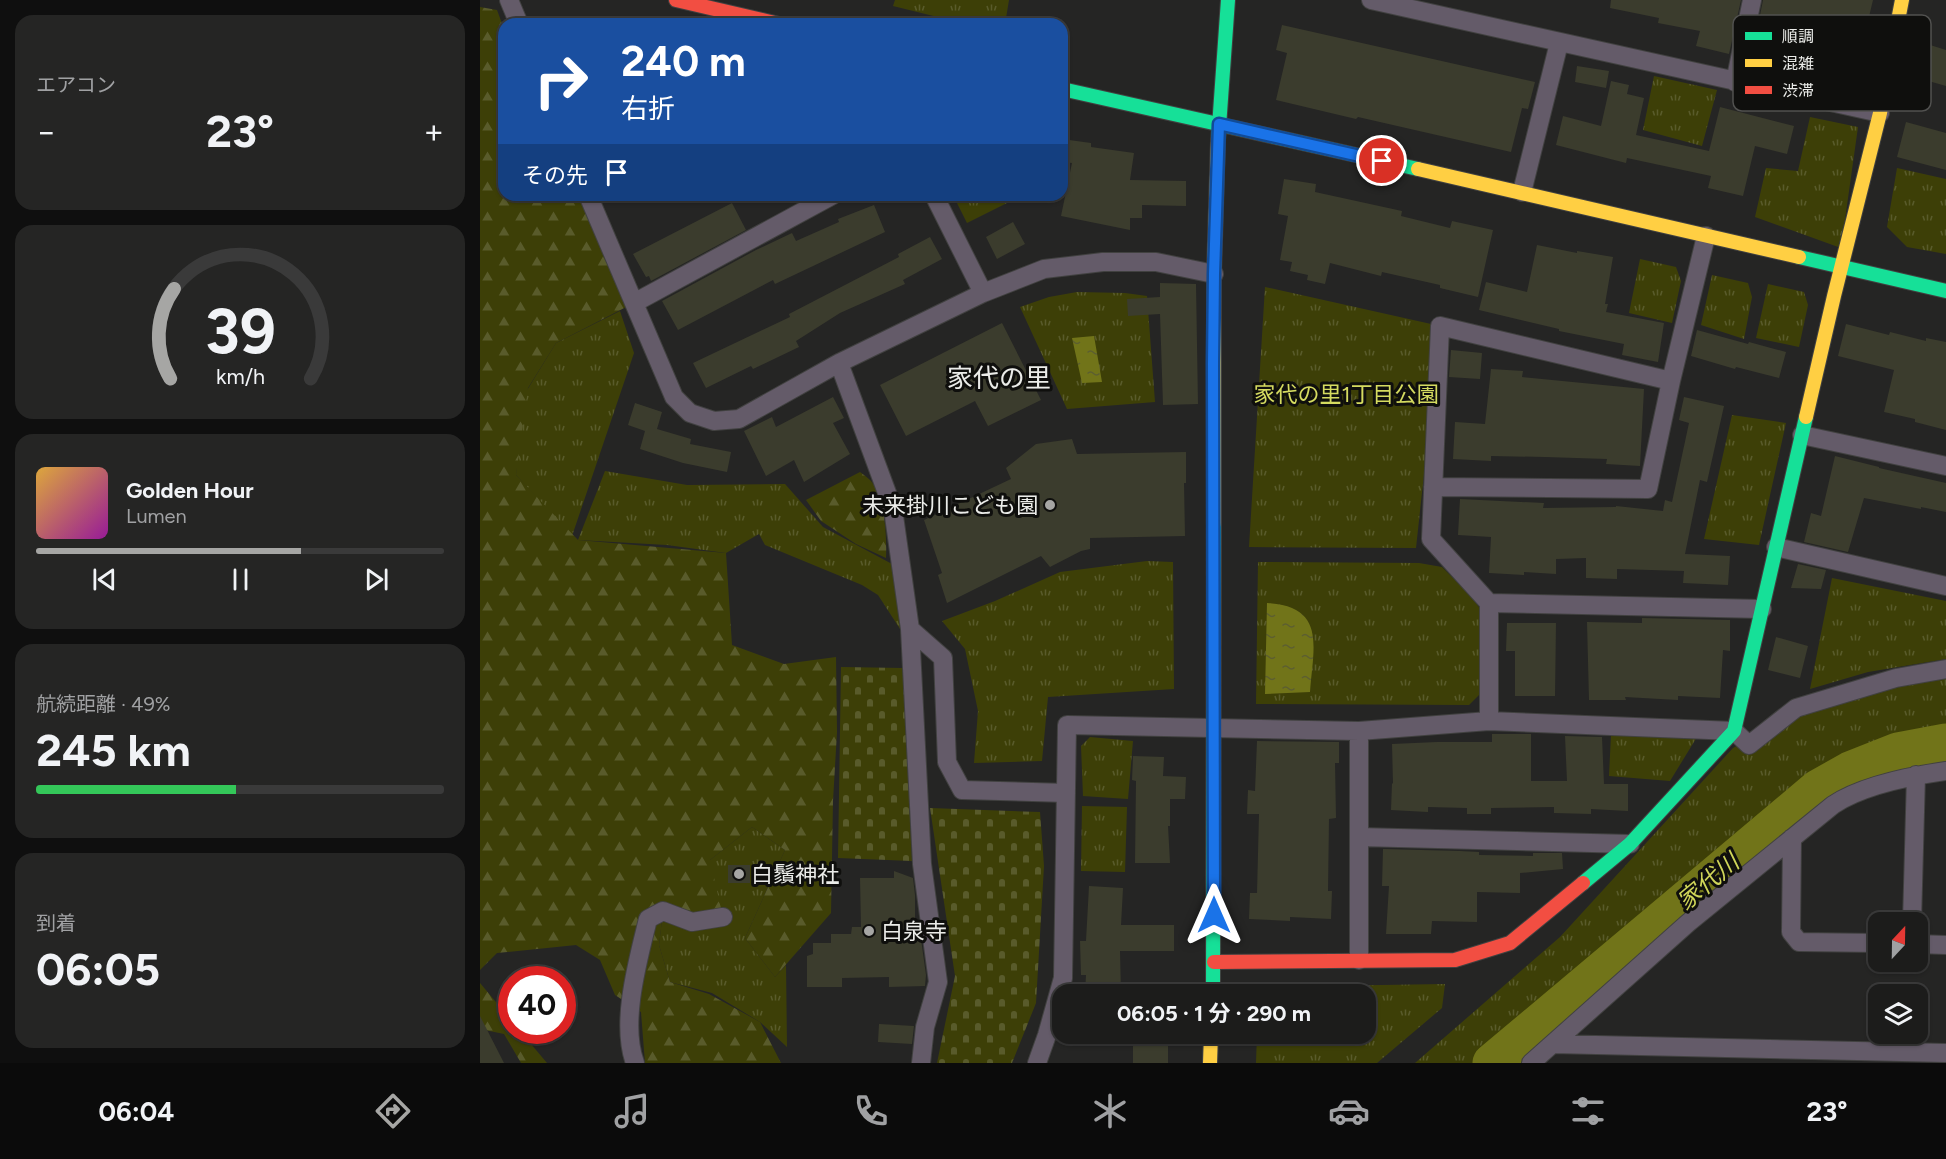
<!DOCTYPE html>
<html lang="ja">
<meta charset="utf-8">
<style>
:root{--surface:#1c1c1b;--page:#252524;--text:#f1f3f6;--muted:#a0a1a3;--line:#3a3a3a;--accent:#a6a6a4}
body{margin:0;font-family:Figtree,"Noto Sans JP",sans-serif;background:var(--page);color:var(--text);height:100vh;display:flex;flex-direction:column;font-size:22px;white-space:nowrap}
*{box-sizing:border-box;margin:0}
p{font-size:20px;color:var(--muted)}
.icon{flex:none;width:33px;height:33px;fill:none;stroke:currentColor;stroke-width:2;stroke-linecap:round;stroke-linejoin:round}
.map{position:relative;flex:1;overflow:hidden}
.details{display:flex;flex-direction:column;gap:15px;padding:15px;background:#0f0f0f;width:480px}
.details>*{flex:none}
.hud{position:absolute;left:18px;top:18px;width:570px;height:183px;border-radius:18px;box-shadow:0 2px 4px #0004,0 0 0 2px var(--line);background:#1a4fa0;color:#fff;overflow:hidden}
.needle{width:39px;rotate:22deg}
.tools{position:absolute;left:1388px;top:912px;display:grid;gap:12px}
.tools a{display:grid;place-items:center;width:60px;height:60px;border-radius:12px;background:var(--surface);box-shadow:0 2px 4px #0004,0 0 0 2px var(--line);font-size:30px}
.speed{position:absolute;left:18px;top:966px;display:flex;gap:12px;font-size:30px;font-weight:700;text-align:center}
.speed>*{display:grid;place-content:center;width:78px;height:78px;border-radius:50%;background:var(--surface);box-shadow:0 2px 4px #0004,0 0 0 2px var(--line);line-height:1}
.speed .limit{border:9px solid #d22;background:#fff;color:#111}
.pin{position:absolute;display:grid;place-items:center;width:51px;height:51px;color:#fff;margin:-26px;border:3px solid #fff;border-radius:50%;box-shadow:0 2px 6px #0007}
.me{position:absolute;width:66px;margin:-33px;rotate:0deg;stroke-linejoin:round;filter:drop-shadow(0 0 4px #0008)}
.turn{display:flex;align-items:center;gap:21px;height:126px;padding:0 24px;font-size:27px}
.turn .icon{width:78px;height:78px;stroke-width:2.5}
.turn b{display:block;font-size:42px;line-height:51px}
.then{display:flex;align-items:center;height:57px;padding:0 24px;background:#0003;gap:12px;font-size:22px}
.big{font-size:45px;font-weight:700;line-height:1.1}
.details .card{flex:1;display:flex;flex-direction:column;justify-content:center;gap:9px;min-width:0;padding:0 21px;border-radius:18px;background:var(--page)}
.details .dial{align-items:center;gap:0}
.dial svg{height:156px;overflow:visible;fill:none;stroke:var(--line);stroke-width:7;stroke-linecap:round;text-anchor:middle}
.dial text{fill:var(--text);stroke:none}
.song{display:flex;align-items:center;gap:18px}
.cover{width:72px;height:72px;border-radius:9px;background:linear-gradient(135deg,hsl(40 70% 55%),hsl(300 70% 35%))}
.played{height:6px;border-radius:3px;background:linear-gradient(90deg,var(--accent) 65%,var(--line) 65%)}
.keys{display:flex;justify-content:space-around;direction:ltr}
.heat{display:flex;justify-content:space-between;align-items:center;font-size:33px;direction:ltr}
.charge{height:9px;border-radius:4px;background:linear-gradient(90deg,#34c759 49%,var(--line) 0)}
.trip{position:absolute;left:572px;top:984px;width:324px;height:60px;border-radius:18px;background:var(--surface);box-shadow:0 2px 4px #0004,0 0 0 2px var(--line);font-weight:700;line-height:60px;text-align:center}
.dock{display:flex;height:96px;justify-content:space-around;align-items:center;background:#0b0b0b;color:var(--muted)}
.dock .icon{width:42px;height:42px}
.dock .active{color:var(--accent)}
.dock b{font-size:27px;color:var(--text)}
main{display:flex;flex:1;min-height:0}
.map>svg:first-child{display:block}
.grass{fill:url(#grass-tufts)}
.forest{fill:url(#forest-firs)}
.cemetery{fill:url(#cemetery-stones)}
.water{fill:url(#water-ripples)}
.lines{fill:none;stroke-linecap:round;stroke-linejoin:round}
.river{stroke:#717419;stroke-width:39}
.building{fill:#3b3c2d}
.street-casing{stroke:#414140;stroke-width:20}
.fast-casing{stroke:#414140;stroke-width:16}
.slow-casing{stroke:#414140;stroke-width:16}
.jam-casing{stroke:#414140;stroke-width:16}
.street{stroke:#645b69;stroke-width:18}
.fast{stroke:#16e098;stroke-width:14}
.slow{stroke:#ffcf43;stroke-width:14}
.jam{stroke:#f24e42;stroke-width:14}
.route-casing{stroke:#114b97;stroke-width:15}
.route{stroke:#1a73e8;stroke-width:10}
.poi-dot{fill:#a6a6a4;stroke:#0f0f0d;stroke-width:2}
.labels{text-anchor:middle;stroke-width:6;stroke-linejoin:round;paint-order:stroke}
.park-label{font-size:22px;fill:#d5db60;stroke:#0f0f0d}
.poi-label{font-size:22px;fill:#ebece9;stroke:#0f0f0d;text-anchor:start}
.water-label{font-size:24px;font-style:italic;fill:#cfd559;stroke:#0f0f0d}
.quarter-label{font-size:26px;fill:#ebece9;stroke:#0f0f0d}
.key{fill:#0f0f0d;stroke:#51514f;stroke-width:1.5}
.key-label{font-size:16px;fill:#ebece9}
</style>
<main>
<section class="details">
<div class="card"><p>エアコン</p>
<div class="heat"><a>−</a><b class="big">23°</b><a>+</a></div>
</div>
<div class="card dial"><svg viewBox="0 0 100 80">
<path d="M14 69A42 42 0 1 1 86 69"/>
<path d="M14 69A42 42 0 0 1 16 23" stroke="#a6a6a4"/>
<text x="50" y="56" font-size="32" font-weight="700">39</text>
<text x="50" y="72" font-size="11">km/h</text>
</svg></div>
<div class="card">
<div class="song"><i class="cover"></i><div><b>Golden Hour</b><p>Lumen</p></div></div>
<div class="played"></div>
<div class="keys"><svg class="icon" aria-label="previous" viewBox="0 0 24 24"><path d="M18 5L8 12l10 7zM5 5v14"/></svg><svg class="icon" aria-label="pause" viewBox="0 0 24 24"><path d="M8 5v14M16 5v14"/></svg><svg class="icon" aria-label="next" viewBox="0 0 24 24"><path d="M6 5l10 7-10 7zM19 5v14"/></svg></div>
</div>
<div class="card"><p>航続距離 · 49%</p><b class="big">245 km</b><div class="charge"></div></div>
<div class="card"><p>到着</p><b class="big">06:05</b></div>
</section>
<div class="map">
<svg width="1466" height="1063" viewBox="0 0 1466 1063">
<defs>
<pattern id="grass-tufts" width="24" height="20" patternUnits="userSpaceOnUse" patternTransform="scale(1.5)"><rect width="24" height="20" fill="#3d3f07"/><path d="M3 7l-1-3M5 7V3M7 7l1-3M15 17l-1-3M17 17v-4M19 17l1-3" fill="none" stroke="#595b2b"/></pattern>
<pattern id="forest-firs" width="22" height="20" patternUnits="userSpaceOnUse" patternTransform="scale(1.5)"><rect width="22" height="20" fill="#3d3f07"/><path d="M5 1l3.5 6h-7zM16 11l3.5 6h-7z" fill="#595b2b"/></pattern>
<pattern id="cemetery-stones" width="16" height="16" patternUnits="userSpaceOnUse" patternTransform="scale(1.5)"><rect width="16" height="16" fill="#3d3f07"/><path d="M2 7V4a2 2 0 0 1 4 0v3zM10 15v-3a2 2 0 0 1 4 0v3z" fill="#595b2b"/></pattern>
<pattern id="water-ripples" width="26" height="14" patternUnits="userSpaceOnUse" patternTransform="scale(1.5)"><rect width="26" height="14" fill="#717419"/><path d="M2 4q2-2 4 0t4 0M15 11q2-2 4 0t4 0" fill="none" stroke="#5c5e30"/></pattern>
</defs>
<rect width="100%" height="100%" fill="#252524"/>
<path class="grass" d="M415 0H529L525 24H486L413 6Z
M1174 76 1237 90 1222 146 1163 130Z
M1330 117 1378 127 1361 248 1275 217 1286 168 1318 171Z
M1417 168 1466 179V254L1427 247 1407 227Z
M473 195H523L527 203 487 223Z
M1160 259 1196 267 1201 281 1192 323 1149 313Z
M1232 275 1268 283 1272 297 1264 339 1221 325Z
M1288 284 1324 292 1328 305 1319 347 1276 338Z
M785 287 960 326 936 548 769 547Z
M597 292 645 293 667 296 675 402 587 409 540 307 569 297Z
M140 311 154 353 92 536 36 475 41 400 76 343Z
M1252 415 1306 423 1279 545 1224 539Z
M125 471 207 485 305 484 343 527 412 564 422 632 398 595 382 585 285 545 279 534 246 553 187 545 98 540Z
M667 561 693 562 694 689 568 697 562 761 494 763 498 711 485 649 462 621 515 601 580 572Z
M778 562 939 563 962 567 990 595 1001 610 999 695 989 705 776 704Z
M1352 578 1466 601V659L1388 672 1330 689Z
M1466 672V770L1353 805 1058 1063H935L1080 937 1253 748 1333 703Z
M1131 735 1217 737 1190 781 1129 776Z
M610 737 653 741 648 799 603 796 601 746Z
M602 806 647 807 645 872 601 871Z
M272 827 305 850 265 938 295 977 306 965 307 1047 280 1022 232 993 190 982 179 945 183 911 230 860Z
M965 984 962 1008 897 1063H776L777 1034H885V994H779V987Z"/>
<path class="forest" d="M0 7 17 10 24 29V195H99L119 242 154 303 76 343 48 388 36 475 98 540 246 553 252 645 304 664 356 657 357 732 353 801 351 913 295 977 265 938 305 850 272 827 230 860 243 917 183 912 179 945 190 982 229 994 280 1022 301 1063H165L161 1012 135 995 120 960 96 945 17 953 0 970Z
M380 472C384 475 388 478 391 481 405 497 407 538 406 558L376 544 341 521 326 500Z
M0 983 31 1020 32 1030 40 1031 67 1063H41L24 1034 0 1029Z"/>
<path class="cemetery" d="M361 667 423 668 432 861 358 858Z
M450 808 560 812 564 866 556 1003 532 1063H457L475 976Z"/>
<path class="water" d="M614 336 622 382 602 383 592 338Z
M787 603C847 606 833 648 830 692L785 694Z"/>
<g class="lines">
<path class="river" d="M1012 1063 1338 789 1370 771 1418 752 1466 743"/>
</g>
<path class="building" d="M1131 0H1261L1249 54 1216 46 1220 31 1178 23 1179 18 1130 8Z
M1283 0H1393L1382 46 1397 49 1391 75 1313 57 1312 60 1273 51Z
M802 25 1055 82 1048 109 1042 108 1031 152 878 117 876 119 796 100 807 53 796 50Z
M1447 44 1466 50V86L1438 78Z
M1097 66 1129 71 1126 88 1095 82Z
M1131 81 1149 85 1147 94 1164 98 1156 135 1229 151 1240 107 1314 126 1307 154 1275 146 1263 196 1228 188 1231 176 1147 158 1146 163 1076 145 1083 116 1121 126Z
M1426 122 1466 133V170L1417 157Z
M582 139 611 143V147L654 153 650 180 706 181V206L662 205V218H650V230L581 216 592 163 582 162Z
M804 179 836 184 835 192 922 211 921 216 970 228 972 221 1013 230 998 297 960 288V285L902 272 901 276 850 263 845 284 827 280 828 275 810 271 812 262 800 260 808 216 798 214Z
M252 203 266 230 171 281 169 276 166 277 153 254Z
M394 205 405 232 295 284 293 280 198 330 182 301 276 250 312 233 316 241 359 222 358 219Z
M533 222 545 244 517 259 506 237Z
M450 237 462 259 423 280 425 284 360 313 316 341 319 347 273 369 271 366 226 388 213 363 310 317 309 314 419 257 418 254Z
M1057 245 1097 253V251L1133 257 1125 304H1128L1126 312 1184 323 1178 362 1142 355 1144 344 1079 331V329L999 310 1006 282 1047 292Z
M680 283 716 284 718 404 683 405 680 314 648 316 647 299 680 297Z
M522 323 561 400 508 426 495 401 426 436 400 385Z
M1366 324 1409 335 1410 332 1446 341V338L1466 342V430L1435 422V419L1404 412 1414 370 1358 356Z
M1217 330 1268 344 1269 342 1306 352 1299 378 1256 367 1255 369 1211 356Z
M971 350 1002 353 1000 379 969 377Z
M1011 369 1043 371 1042 377 1164 389 1160 466 1126 464 1127 459 1065 457 1011 456V461L973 459 975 422 1005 424Z
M353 397 364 418 353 423 370 454 324 482 314 460 286 476 264 431 292 417 296 427Z
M1204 397 1244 406 1227 482 1220 480 1205 554 1250 556 1248 585 1203 583 1204 571 1137 569V579L1106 578V558L1076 559V574L1044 572V575L1009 573 1011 537 978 535 980 499 1064 503 1063 508 1136 507V506L1183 511 1185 500 1192 502 1209 423 1199 420Z
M155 403 182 412 177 429 211 439 210 444 251 452 247 472 203 463 160 449 165 431 148 425Z
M592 439 597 454 706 452V483H704L705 536 610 538V549L601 551 570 567 561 556 467 603 458 575 462 573 444 520 531 479 526 468 556 444Z
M1355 456 1399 467V468L1466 483V512L1441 507V509L1384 498 1368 552 1324 542 1331 513 1341 516Z
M1318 564 1346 570 1341 589 1311 588Z
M1162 618 1250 620V651L1243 650 1240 698 1198 696V700L1145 697 1146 700H1109L1107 622 1162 623Z
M1027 623H1076L1075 696H1035V651H1026Z
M1296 637 1328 646 1320 678 1288 670Z
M1012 734H1051V781H1087L1085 736 1122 737 1124 784H1148V811L1111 809V814L1074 813V807L1011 808V814H987V808L948 807V812L911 810 912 783 913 784 912 744 957 742H1012Z
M777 741 859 742V763H855L856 818 849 819 848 891H852L851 919 810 917V921L769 919 770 893H777L779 814H767L768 790 775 791Z
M653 756 684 757 683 776 706 777 705 799H690V826H688L690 863H655L656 781 652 780Z
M903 849 980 851 999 852V855L1053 856V853H1082L1083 869 1040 873V893L997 892V922L952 921 951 934H906L909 886H902Z
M248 865H270V883H248Z
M414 871 433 878 435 895V932H440L446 975 445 986 409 987V977L362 978V987H327V956L333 954V943H351V934H371L372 927H381L380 878H414Z
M609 886 643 888 641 925H694V951H640L641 994H605L606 975H601L600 941H606Z
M0 1016 24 1063H0Z
M399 1024 434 1026 432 1044 398 1042Z
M653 1043 688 1044V1063H653Z"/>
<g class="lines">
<defs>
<path id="street" d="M29 0 39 24
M891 0 1400 113
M1255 82 1272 0
M1042 192 1079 43
M108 195 194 397 210 413 234 421 259 419 359 363 503 293 564 269 623 262H676L734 274
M454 195 503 293
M154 303 353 195
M359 363 413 509 430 629 463 658 467 762 482 790 586 793
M1322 435 1466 466
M953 487 1168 489 1191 381
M1296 547 1466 586
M1009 603 1282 609
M430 629 442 864 458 982 445 1027 441 1063
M1009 721V603L951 539 960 326 1191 381 1226 236
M879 731V960
M879 837 1150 844
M1312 838 1311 932 1319 942 1398 943
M1432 922 1436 775
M1437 944 1466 945
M1073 1044 1466 1053
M155 1063C140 1023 158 960 168 919L183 911 212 922 243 917
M557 1063 567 1035 583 978 587 725 879 731 1009 721 1254 731 1269 745 1316 708 1416 678 1466 669
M1051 1063 1208 923 1353 805C1383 785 1431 776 1466 771"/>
<path id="fast" d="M582 89 938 169
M738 141 748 0
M1319 257 1466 291
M1103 883 1150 844 1254 731 1326 417
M733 994 734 523"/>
<path id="slow" d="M938 169 1319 257
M1326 417 1354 296 1400 113 1422 0
M734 523V274L738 141
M730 1063 731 1034"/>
<path id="jam" d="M196 0 299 24
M734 962 975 960 1030 943 1103 883"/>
</defs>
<use href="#street" class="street-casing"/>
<use href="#fast" class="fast-casing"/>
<use href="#slow" class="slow-casing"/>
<use href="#jam" class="jam-casing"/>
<use href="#street" class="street"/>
<use href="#fast" class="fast"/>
<use href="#slow" class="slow"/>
<use href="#jam" class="jam"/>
</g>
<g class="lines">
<defs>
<path id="route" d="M734 915 733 363 734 274 739 124 902 161"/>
</defs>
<use href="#route" class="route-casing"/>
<use href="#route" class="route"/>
</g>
<g class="poi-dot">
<circle cx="570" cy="505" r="6"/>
<circle cx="259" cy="874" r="6"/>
<circle cx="389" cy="931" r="6"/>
</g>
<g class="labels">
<g class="park-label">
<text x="866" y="402">家代の里1丁目公園</text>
</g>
<g class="poi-label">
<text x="558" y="513" text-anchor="end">未来掛川こども園</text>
<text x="271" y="882">白鬚神社</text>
<text x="401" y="939">白泉寺</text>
</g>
<g class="water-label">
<text transform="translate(1228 882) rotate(-40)" y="8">家代川</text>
</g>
<g class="quarter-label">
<text x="519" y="387">家代の里</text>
</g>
</g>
<rect x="1253" y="15" width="198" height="96" rx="9" class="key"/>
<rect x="1265" y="32" width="27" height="8" fill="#16e098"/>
<rect x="1265" y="59" width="27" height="8" fill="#ffcf43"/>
<rect x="1265" y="86" width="27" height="8" fill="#f24e42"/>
<g class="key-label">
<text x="1302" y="42">順調</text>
<text x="1302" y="69">混雑</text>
<text x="1302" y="96">渋滞</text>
</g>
</svg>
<div class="tools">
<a><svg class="needle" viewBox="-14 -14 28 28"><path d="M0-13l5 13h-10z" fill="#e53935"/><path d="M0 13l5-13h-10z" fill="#a0a1a3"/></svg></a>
<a><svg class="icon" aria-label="layers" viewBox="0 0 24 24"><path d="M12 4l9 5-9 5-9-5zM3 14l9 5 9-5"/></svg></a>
</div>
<div class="speed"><div class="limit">40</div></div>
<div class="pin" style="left:902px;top:161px;background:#d93025"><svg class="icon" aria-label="arrive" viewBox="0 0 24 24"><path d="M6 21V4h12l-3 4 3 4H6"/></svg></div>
<svg class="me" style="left:734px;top:915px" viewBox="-20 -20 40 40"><path d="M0-17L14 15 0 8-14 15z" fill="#1a73e8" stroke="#fff" stroke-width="4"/></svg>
<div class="trip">06:05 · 1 分 · 290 m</div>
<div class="hud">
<div class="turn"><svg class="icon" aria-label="right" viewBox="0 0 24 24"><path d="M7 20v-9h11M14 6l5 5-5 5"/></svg><div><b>240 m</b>右折</div></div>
<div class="then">その先<svg class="icon" aria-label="arrive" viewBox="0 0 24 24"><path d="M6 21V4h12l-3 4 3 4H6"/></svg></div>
</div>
</div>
</main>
<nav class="dock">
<b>06:04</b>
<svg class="icon active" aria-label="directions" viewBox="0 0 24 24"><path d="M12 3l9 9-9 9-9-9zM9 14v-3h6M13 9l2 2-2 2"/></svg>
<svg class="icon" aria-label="music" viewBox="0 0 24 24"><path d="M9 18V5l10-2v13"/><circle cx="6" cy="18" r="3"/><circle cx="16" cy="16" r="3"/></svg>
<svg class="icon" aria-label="phone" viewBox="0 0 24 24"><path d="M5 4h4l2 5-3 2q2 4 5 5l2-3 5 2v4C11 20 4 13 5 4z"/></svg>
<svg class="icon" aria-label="climate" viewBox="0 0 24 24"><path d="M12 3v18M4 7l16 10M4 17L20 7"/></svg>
<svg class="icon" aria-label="car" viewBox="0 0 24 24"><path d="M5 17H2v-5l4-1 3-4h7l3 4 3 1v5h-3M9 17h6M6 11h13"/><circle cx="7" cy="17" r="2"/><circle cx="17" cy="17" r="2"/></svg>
<svg class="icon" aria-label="filters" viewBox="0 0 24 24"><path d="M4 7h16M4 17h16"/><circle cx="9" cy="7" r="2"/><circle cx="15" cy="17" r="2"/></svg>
<b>23°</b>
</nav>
